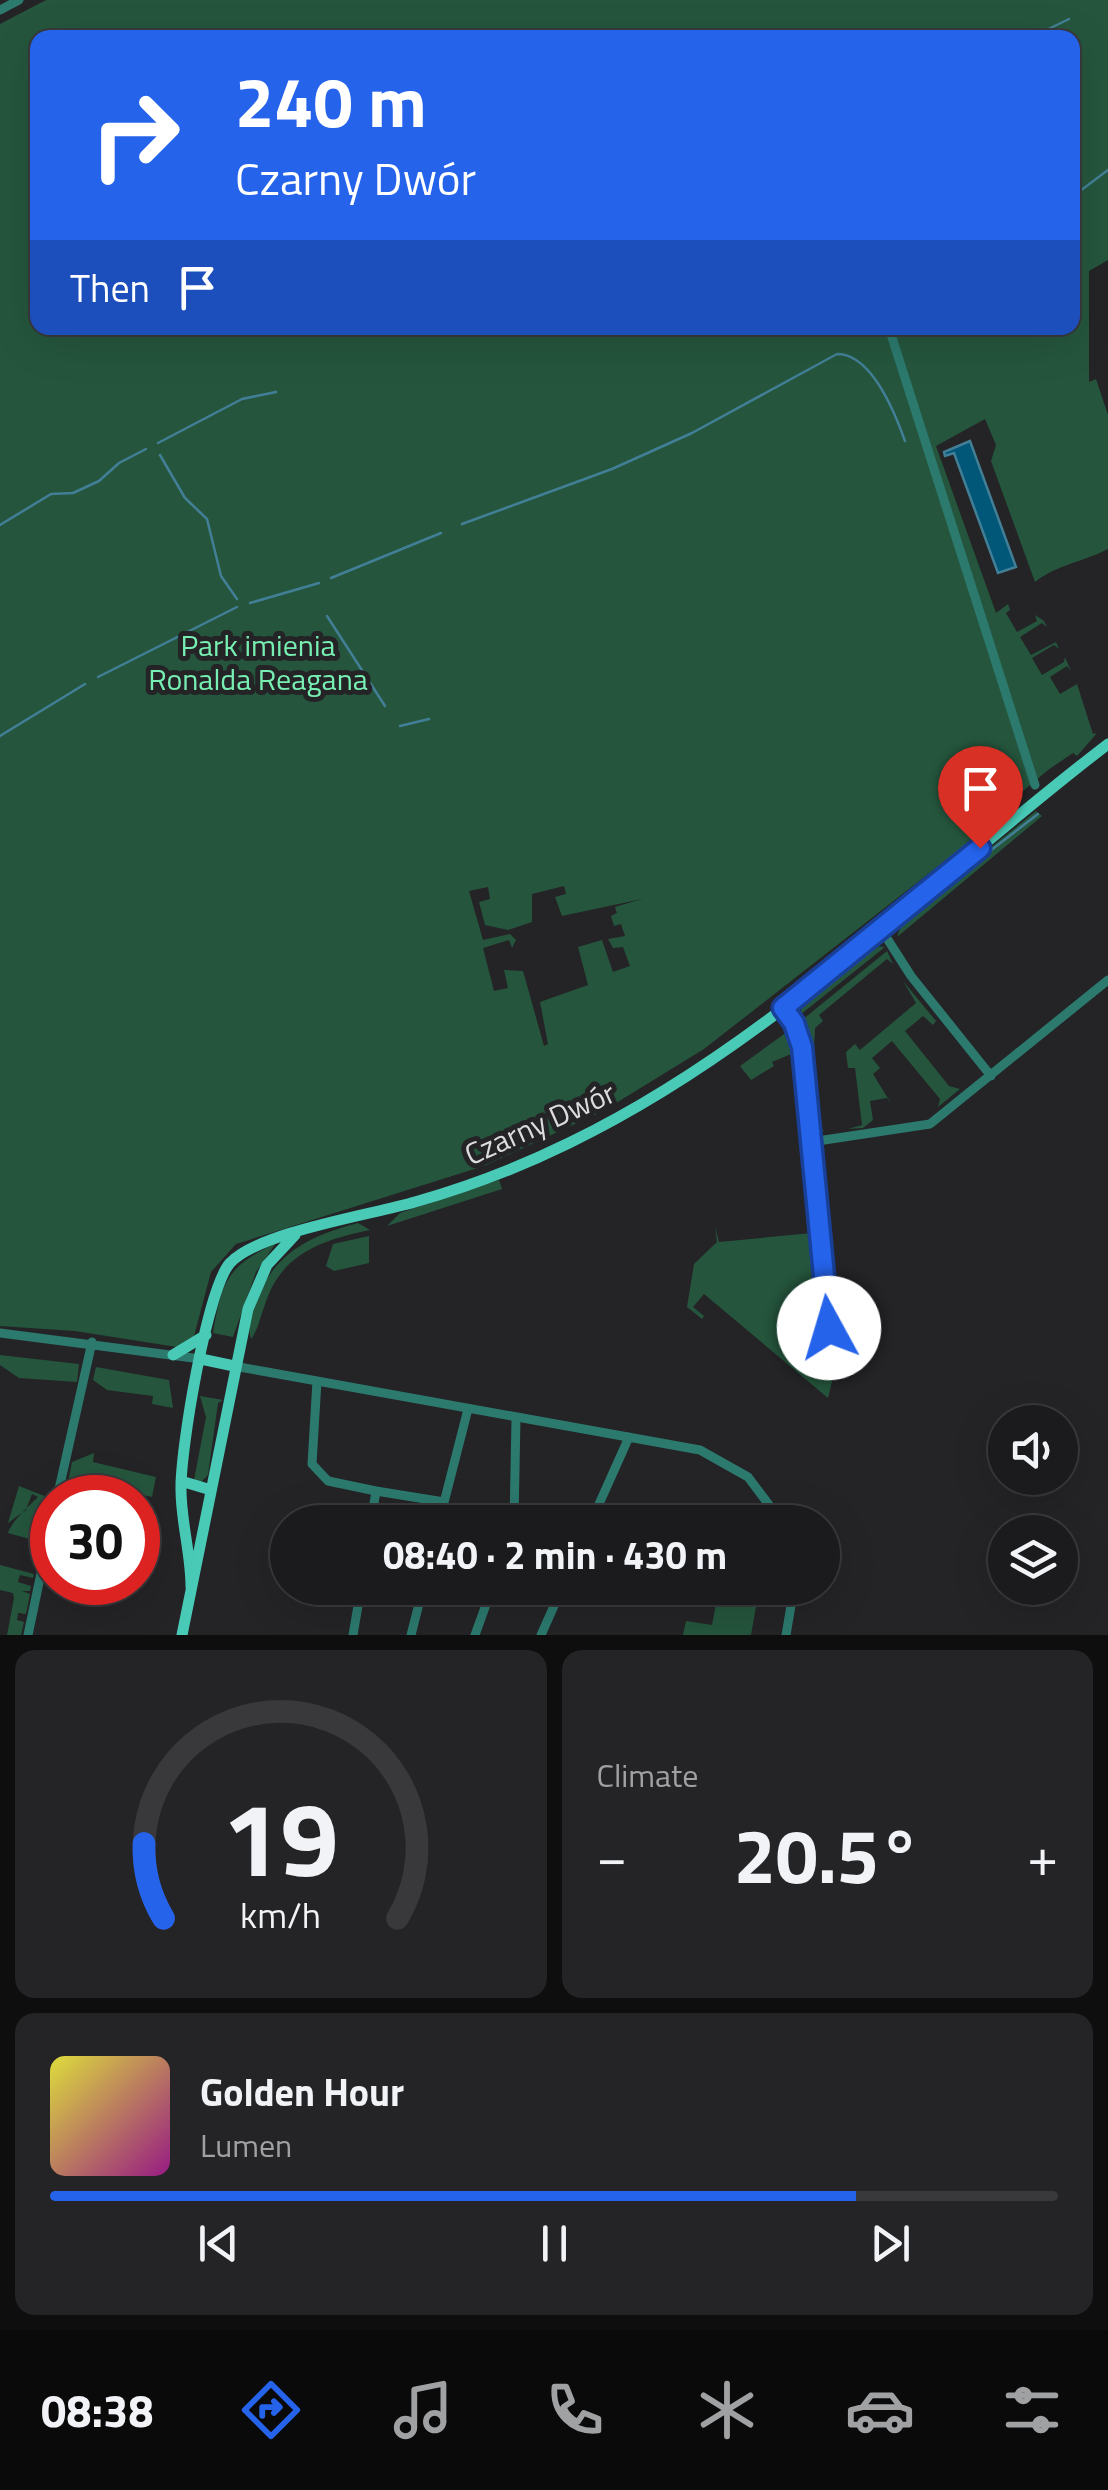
<!DOCTYPE html>
<meta charset="utf-8">
<style>
:root{--surface:#1b1a1c;--page:#242325;--text:#f1f3f6;--muted:#a0a1a3;--line:#39383b;--accent:#2563eb}
body{margin:0;font-family:"Titillium Web",sans-serif;background:var(--page);color:var(--text);height:100vh;display:flex;flex-direction:column;font-size:38px;white-space:nowrap}
*{box-sizing:border-box;margin:0}
p{font-size:32px;color:var(--muted)}
.icon{flex:none;width:55px;height:55px;fill:none;stroke:currentColor;stroke-width:2;stroke-linecap:round;stroke-linejoin:round}
.map{position:relative;height:1635px;overflow:hidden}
.side{display:flex;flex-direction:column;gap:15px;padding:15px;background:#0f0e0f;flex:1}
.side>*{flex:none}
.top-card{position:absolute;left:30px;top:30px;width:1050px;height:305px;border-radius:20px;box-shadow:0 10px 40px #0002,0 0 0 2px var(--line);background:#2563eb;color:#fff;overflow:hidden}
.controls{position:absolute;left:988px;top:1405px;display:grid;gap:20px}
.controls a{display:grid;place-items:center;width:90px;height:90px;border-radius:50%;background:var(--surface);box-shadow:0 10px 40px #0002,0 0 0 2px var(--line);font-size:50px}
.speed{position:absolute;left:30px;top:1475px;display:flex;gap:20px;font-size:50px;font-weight:700;text-align:center}
.speed>*{display:grid;place-content:center;width:130px;height:130px;border-radius:50%;background:var(--surface);box-shadow:0 10px 40px #0002,0 0 0 2px var(--line);line-height:1}
.speed .limit{border:15px solid #d22;background:#fff;color:#111}
.pin{position:absolute;display:grid;place-items:center;width:85px;height:85px;color:#fff;margin:-102px -42px;border-radius:50% 50% 50% 0;rotate:-45deg;box-shadow:0 0 10px #0007}
.pin .icon{rotate:45deg}
.me{position:absolute;width:110px;margin:-55px;rotate:354deg;stroke-linejoin:round;filter:drop-shadow(0 0 8px #0008)}
.turn{display:flex;align-items:center;gap:35px;height:210px;padding:0 40px;font-size:45px}
.turn .icon{width:130px;height:130px;stroke-width:2.5}
.turn b{display:block;font-size:70px;line-height:85px}
.then{display:flex;align-items:center;height:95px;padding:0 40px;background:#0003;gap:20px;font-size:38px}
.big{font-size:75px;font-weight:700;line-height:1.1}
.side .card{flex:1;display:flex;flex-direction:column;justify-content:center;gap:15px;min-width:0;padding:0 35px;border-radius:20px;background:var(--page)}
.side .dial{align-items:center;gap:0}
.dial svg{height:260px;overflow:visible;fill:none;stroke:var(--line);stroke-width:7;stroke-linecap:round;text-anchor:middle}
.dial text{fill:var(--text);stroke:none}
.song{display:flex;align-items:center;gap:30px}
.cover{width:120px;height:120px;border-radius:15px;background:linear-gradient(135deg,hsl(60 70% 55%),hsl(310 70% 35%))}
.played{height:10px;border-radius:5px;background:linear-gradient(90deg,var(--accent) 80%,var(--line) 80%)}
.keys{display:flex;justify-content:space-around;direction:ltr}
.heat{display:flex;justify-content:space-between;align-items:center;font-size:55px;direction:ltr}
.side .tiles{flex:1;display:grid;gap:15px;grid-template-columns:1fr 1fr}
.card:last-child{grid-column:span 2}
.trip{position:absolute;left:270px;top:1505px;width:570px;height:100px;border-radius:50px;background:var(--surface);box-shadow:0 10px 40px #0002,0 0 0 2px var(--line);font-weight:700;line-height:100px;text-align:center}
.tabs{display:flex;height:160px;justify-content:space-around;align-items:center;background:#0b0a0b;color:var(--muted)}
.tabs .icon{width:70px;height:70px}
.tabs .active{color:var(--accent)}
.tabs b{font-size:45px;color:var(--text)}
.map>svg:first-child{display:block}
.green{fill:#25563d;fill-rule:evenodd}
.water{fill:#005777;stroke:#427f96;stroke-width:2.5}
.lines{fill:none;stroke-linecap:round;stroke-linejoin:round}
.stream{stroke:#427f96;stroke-width:2.5}
.minor{stroke:#2c796e;stroke-width:9}
.major{stroke:#48cab7;stroke-width:11}
.route-casing{stroke:#184099;stroke-width:25}
.route{stroke:#2563eb;stroke-width:18}
.labels{text-anchor:middle;stroke-width:10;stroke-linejoin:round;paint-order:stroke}
.park-label{font-size:30px;fill:#77efb2;stroke:#242326}
.street-label{font-size:30px;fill:#dcdbdd;stroke:#242326}
</style>
<div class="map">
<svg width="1108" height="1635" viewBox="0 0 1108 1635">
<rect width="100%" height="100%" fill="#242326"/>
<path class="green" d="M46 0H1108V260L1089 271V382L1096 379 1108 415V549C1083 562 1056 565 1035 582L991 461 996 445 985 419 936 446 996 613 1008 604 1010 610 1006 613 1017 632 1037 621 1035 615 1044 621 1047 627 1042 623 1020 637 1031 655 1056 642 1059 649 1054 645 1032 658 1042 675 1064 662 1065 657 1071 671 1067 666 1050 677 1060 694 1077 684 1093 734 1097 733 1077 756 1073 753 1048 770 984 824 987 828 704 1049 603 1111 484 1166 236 1244 211 1272 194 1336 177 1347 75 1331 0 1326V24ZM38 38H1072V328H38ZM564 886 566 894 555 897 562 916 642 899 615 907 617 913 611 916 614 926 621 924 625 936 608 939 613 948 623 947 630 966 613 972 602 940 578 947 588 985 540 1002 548 1044 544 1046 523 971 504 970 508 988 494 991 483 948 509 940 512 948 516 940 510 934 483 940 469 891 488 887 490 899 479 902 485 925 508 930 532 922V894Z
M1036 811 1042 816 897 937 904 917Z
M875 946 885 947 800 1015 804 999Z
M887 951 893 964 887 959 819 1015 823 1021 815 1028 814 1048 808 1049 815 1127 824 1130 818 1135 814 1127 802 1020Z
M903 981 936 1021 933 1025 923 1016 905 1031 949 1086 960 1089 938 1107 940 1099 892 1041 872 1058 880 1068 873 1074 892 1105 887 1098 870 1101 873 1120 863 1128 848 1129 862 1125 855 1068H848L846 1052 855 1044 860 1050 916 1003Z
M787 1032 796 1052 772 1062 774 1066 751 1080 740 1066Z
M499 1180 502 1189 387 1226 400 1213Z
M358 1223 370 1230C327 1239 286 1251 268 1296 262 1310 259 1329 251 1339 247 1325 250 1314 256 1301 275 1252 310 1236 358 1223Z
M715 1227 719 1242 812 1233 822 1327 838 1357 828 1398 704 1294 693 1307 704 1316 702 1319 687 1307 694 1264 717 1242Z
M369 1236V1263L334 1271 326 1266 333 1244Z
M276 1243 256 1272 233 1337 213 1333C222 1280 228 1266 276 1243Z
M0 1355 79 1364 77 1382 19 1378 0 1365Z
M96 1367 169 1380 173 1408 152 1404 153 1396 107 1390 93 1380Z
M200 1396 223 1400 218 1403 208 1475 201 1482 194 1480 206 1417Z
M94 1453 93 1462 156 1477 152 1497 115 1489 113 1496 73 1488 71 1494 66 1492 72 1462Z
M19 1486 47 1497 38 1551 32 1550 33 1540 8 1533C11 1522 30 1505 38 1497L32 1494 26 1510 8 1523Z
M0 1565 34 1574 33 1578 20 1575 18 1582 31 1586 30 1591H22L30 1594 26 1614 18 1613 17 1620 24 1622 21 1635H7L14 1598 13 1593 0 1590Z
M719 1588 758 1595 751 1635H683L686 1621 712 1625Z"/>
<path class="water" d="M970 441 1016 567 998 573 954 453 945 456 944 452Z"/>
<g class="lines">
<path class="stream" d="M1030 38 1069 19
M1072 197 1108 170
M158 443 242 399 276 392
M160 455 185 498 207 519 221 576 237 599
M462 524 612 469 692 433 837 354C872 354 895 413 905 441
M0 525 51 494 73 493 99 481 119 463 146 449
M331 578 441 533
M250 603 319 583
M327 616 385 706
M98 677 237 607
M400 726 429 719
M0 736 85 684
M986 854 1038 814
M906 922 972 866
M805 1004 868 953"/>
<path class="minor" d="M0 10 19 0
M889 328 1035 785
M881 929 911 976 991 1076
M783 1007 794 1023 802 1047 828 1321 836 1342
M811 1142 930 1124 1108 980
M0 1333 201 1359
M234 1366 700 1450 748 1477 782 1522
M317 1381 312 1464 328 1481 376 1491 371 1522
M376 1491 444 1502
M57 1498 92 1342
M439 1522 468 1409
M514 1522 516 1418
M591 1522 629 1437
M28 1635 52 1521
M353 1635 361 1588
M411 1635 423 1588
M475 1635 492 1588
M541 1635 562 1588
M786 1635 794 1588"/>
<path class="major" d="M173 1355 206 1335
M201 1359 234 1366
M181 1481 211 1490
M191 1587C191 1554 181 1522 181 1490 180 1451 207 1289 230 1263 259 1232 370 1215 415 1202 468 1187 520 1167 569 1143 772 1045 931 879 1108 744
M182 1635 248 1309 267 1265 295 1235"/>
</g>
<g class="lines">
<defs>
<path id="route" d="M829 1328 802 1047 794 1023 783 1008 980 848"/>
</defs>
<use href="#route" class="route-casing"/>
<use href="#route" class="route"/>
</g>
<g class="labels">
<g class="park-label">
<text x="258" y="656">Park imienia<tspan x="258" dy="34">Ronalda Reagana</tspan></text>
</g>
<g class="street-label">
<text transform="translate(540 1124) rotate(-24)" y="10">Czarny Dwór</text>
</g>
</g>
</svg>
<div class="controls">
<a><svg class="icon" aria-label="sound" viewBox="0 0 24 24"><path d="M4 9h4l5-4v14l-5-4H4zM17 9q2 3 0 6"/></svg></a>
<a><svg class="icon" aria-label="layers" viewBox="0 0 24 24"><path d="M12 4l9 5-9 5-9-5zM3 14l9 5 9-5"/></svg></a>
</div>
<div class="speed"><div class="limit">30</div></div>
<div class="pin" style="left:980px;top:848px;background:#d93025"><svg class="icon" aria-label="arrive" viewBox="0 0 24 24"><path d="M6 21V4h12l-3 4 3 4H6"/></svg></div>
<svg class="me" style="left:829px;top:1328px" viewBox="-20 -20 40 40"><circle r="19" fill="#fff"/><path d="M0-13L10 11 0 6-10 11z" fill="#2563eb"/></svg>
<div class="trip">08:40 · 2 min · 430 m</div>
<div class="top-card">
<div class="turn"><svg class="icon" aria-label="right" viewBox="0 0 24 24"><path d="M7 20v-9h11M14 6l5 5-5 5"/></svg><div><b>240 m</b>Czarny Dwór</div></div>
<div class="then">Then<svg class="icon" aria-label="arrive" viewBox="0 0 24 24"><path d="M6 21V4h12l-3 4 3 4H6"/></svg></div>
</div>
</div>
<section class="side">
<div class="tiles">
<div class="card dial"><svg viewBox="0 0 100 80">
<path d="M14 69A42 42 0 1 1 86 69"/>
<path d="M14 69A42 42 0 0 1 8 46" stroke="#2563eb"/>
<text x="50" y="56" font-size="32" font-weight="700">19</text>
<text x="50" y="72" font-size="11">km/h</text>
</svg></div>
<div class="card"><p>Climate</p>
<div class="heat"><a>−</a><b class="big">20.5°</b><a>+</a></div>
</div>
<div class="card">
<div class="song"><i class="cover"></i><div><b>Golden Hour</b><p>Lumen</p></div></div>
<div class="played"></div>
<div class="keys"><svg class="icon" aria-label="previous" viewBox="0 0 24 24"><path d="M18 5L8 12l10 7zM5 5v14"/></svg><svg class="icon" aria-label="pause" viewBox="0 0 24 24"><path d="M8 5v14M16 5v14"/></svg><svg class="icon" aria-label="next" viewBox="0 0 24 24"><path d="M6 5l10 7-10 7zM19 5v14"/></svg></div>
</div>
</div>
</section>
<nav class="tabs">
<b>08:38</b>
<svg class="icon active" aria-label="directions" viewBox="0 0 24 24"><path d="M12 3l9 9-9 9-9-9zM9 14v-3h6M13 9l2 2-2 2"/></svg>
<svg class="icon" aria-label="music" viewBox="0 0 24 24"><path d="M9 18V5l10-2v13"/><circle cx="6" cy="18" r="3"/><circle cx="16" cy="16" r="3"/></svg>
<svg class="icon" aria-label="phone" viewBox="0 0 24 24"><path d="M5 4h4l2 5-3 2q2 4 5 5l2-3 5 2v4C11 20 4 13 5 4z"/></svg>
<svg class="icon" aria-label="climate" viewBox="0 0 24 24"><path d="M12 3v18M4 7l16 10M4 17L20 7"/></svg>
<svg class="icon" aria-label="car" viewBox="0 0 24 24"><path d="M5 17H2v-5l4-1 3-4h7l3 4 3 1v5h-3M9 17h6M6 11h13"/><circle cx="7" cy="17" r="2"/><circle cx="17" cy="17" r="2"/></svg>
<svg class="icon" aria-label="filters" viewBox="0 0 24 24"><path d="M4 7h16M4 17h16"/><circle cx="9" cy="7" r="2"/><circle cx="15" cy="17" r="2"/></svg>
</nav>
